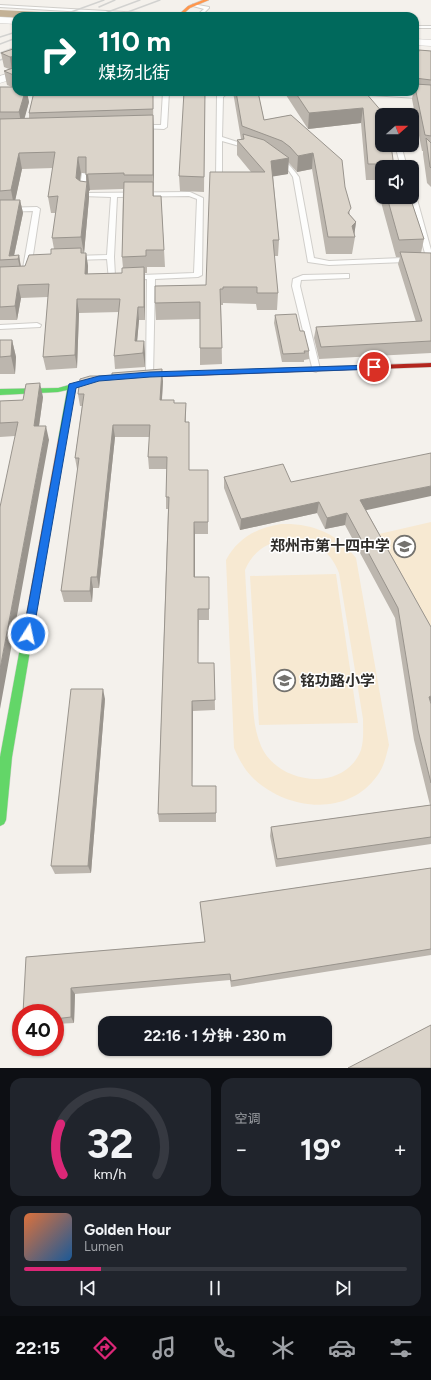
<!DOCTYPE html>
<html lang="zh">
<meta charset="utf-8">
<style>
:root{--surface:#171b24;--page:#20242c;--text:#f1f3f6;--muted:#9ea1a6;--line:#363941;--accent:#db2777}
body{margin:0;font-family:Figtree,"Noto Sans SC",sans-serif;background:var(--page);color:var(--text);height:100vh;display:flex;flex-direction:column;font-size:15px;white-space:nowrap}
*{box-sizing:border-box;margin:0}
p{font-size:13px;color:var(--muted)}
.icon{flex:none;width:22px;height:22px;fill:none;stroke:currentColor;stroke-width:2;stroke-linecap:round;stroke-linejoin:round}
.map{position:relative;height:1068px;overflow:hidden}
.sheet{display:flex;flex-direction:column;gap:10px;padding:10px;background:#0d0f14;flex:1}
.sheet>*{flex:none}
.top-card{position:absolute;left:12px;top:12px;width:407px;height:84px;border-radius:12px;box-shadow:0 1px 3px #0004;background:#00695c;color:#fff;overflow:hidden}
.needle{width:26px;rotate:69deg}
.tools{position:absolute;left:375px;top:108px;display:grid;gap:8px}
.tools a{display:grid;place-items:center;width:44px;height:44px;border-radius:8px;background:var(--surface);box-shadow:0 1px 3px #0004;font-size:20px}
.speed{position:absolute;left:12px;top:1004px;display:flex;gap:8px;font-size:20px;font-weight:700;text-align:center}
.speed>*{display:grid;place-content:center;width:52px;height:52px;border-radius:50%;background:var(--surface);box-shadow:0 1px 3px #0004;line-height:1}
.speed .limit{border:6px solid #d22;background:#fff;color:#111}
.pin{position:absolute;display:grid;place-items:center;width:34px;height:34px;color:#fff;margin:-17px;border:2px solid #fff;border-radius:50%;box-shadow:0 1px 4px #0007}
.me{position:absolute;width:44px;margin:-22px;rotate:10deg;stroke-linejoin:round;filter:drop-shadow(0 0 3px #0008)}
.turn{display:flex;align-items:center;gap:14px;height:84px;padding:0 20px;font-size:18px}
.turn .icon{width:52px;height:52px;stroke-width:2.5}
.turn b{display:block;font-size:28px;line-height:34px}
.big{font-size:30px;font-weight:700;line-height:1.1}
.sheet .tile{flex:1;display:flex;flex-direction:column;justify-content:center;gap:6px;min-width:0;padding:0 14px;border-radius:12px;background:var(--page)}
.sheet .dial{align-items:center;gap:0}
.dial svg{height:104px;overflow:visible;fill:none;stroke:var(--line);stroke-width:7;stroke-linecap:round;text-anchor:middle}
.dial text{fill:var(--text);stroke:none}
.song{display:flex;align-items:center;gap:12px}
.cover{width:48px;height:48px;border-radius:6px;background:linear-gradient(135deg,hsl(20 70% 55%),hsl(210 70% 35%))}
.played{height:4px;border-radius:2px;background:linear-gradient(90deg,var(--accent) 20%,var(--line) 20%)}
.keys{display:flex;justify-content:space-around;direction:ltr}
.heat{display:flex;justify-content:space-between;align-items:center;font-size:22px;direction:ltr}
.sheet .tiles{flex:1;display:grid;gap:10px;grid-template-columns:1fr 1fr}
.tile:last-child{grid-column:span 2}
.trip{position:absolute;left:98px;top:1016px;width:234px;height:40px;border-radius:12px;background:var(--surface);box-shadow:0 1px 3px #0004;font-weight:700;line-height:40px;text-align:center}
.tabs{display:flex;height:64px;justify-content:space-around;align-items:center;background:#090b0e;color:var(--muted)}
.tabs .icon{width:28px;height:28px}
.tabs .active{color:var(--accent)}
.tabs b{font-size:18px;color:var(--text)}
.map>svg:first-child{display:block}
.green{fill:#f7e9d2;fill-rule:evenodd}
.water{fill:#c4b296}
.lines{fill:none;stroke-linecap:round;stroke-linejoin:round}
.lane-casing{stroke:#d0ceca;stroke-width:2}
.street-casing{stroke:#d0ceca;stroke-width:1}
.fast-casing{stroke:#d0ceca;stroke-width:1}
.slow-casing{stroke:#d0ceca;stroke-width:1}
.jam-casing{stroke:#d0ceca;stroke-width:1}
.lane{fill:#fdfdfc;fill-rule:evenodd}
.street{fill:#fdfdfc;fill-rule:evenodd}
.fast{fill:#63d668;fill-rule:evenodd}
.slow{fill:#ff974d;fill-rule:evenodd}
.jam{fill:#b3261e;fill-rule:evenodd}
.rail{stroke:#d2d2d0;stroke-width:1.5}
.wall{fill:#bcb6ae;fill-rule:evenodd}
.shaded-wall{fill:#99948d}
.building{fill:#dbd4ca;stroke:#99948d}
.route{fill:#1a73e8;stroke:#114b97}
.labels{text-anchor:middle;stroke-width:3;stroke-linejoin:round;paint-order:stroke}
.poi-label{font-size:15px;font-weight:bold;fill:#2f2d2a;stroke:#fff;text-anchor:end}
</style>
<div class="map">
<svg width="431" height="1068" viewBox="0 0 431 1068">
<rect width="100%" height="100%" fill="#f4f1ec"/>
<path class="green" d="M431 522V629L379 534Z
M281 524C312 523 337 533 356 558L389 745C386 756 384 767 377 776 347 818 285 810 252 777 244 769 239 759 234 748L226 560C238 538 256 528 281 524ZM285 540C311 540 330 548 339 573L363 719C363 729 364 740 361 750 344 794 277 784 261 746 252 725 253 701 252 679 249 643 247 606 245 570 253 552 265 543 285 540Z
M336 574 358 723 259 725 250 576Z"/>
<path class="water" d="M0 10 122 16H16V18L0 17Z"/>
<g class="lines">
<defs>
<path id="lane" d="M193 4 209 7V8L201 16H196L204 9 193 6Z
M0 5 177 15 179 16H152L0 7Z
M415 26H431V28H415Z
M163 92H169L167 127 164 129 139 128V126L141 125H161Z
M222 92H229L223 97 222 137 253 147 250 149 222 141V177L219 179 216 177 217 96Z
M354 92 431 95V99L357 94Z
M395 145H401L407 167H401Z
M275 158C284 157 294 170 299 177L314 258 329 261 426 257 410 197H412V190L415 192 431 250V261L329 265 308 262 293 177 289 171 275 160Z
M82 173 87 174 86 193 190 192 203 198 202 275 198 277 155 279 153 376H147L146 374 147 279 109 280 107 259 74 260 70 258 74 256 107 255 111 197 82 196 79 193ZM189 196 197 199 194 273 115 276 114 257 117 197Z
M37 207 40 209 31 268 27 270 23 268 33 211 0 212V208Z
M346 274H349V278L301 280 300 286 320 369 316 372 313 371 292 286 293 279 303 275Z
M37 323 41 325 40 327 0 329V325Z"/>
<path id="street" d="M0 17 16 18V24L0 23Z
M415 39 431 40V46L415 45Z
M16 71V78L0 83V76Z"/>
<path id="fast" d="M84 381 88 383 87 385 75 388 66 440 62 443 58 440 67 390 58 392 0 395V389L58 388Z
M30 617 33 618 35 621 12 757 6 820 4 824 0 826V757L25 621 27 618Z"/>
<path id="slow" d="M203 0H209L190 8 181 16H177L188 6Z
M62 437 66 440 35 621 33 624 30 625 27 624 25 621 58 440Z"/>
<path id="jam" d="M431 363V367L131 378 127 376 131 374Z"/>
</defs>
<use href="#lane" class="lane-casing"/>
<use href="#street" class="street-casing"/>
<use href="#fast" class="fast-casing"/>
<use href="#slow" class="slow-casing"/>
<use href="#jam" class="jam-casing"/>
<use href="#lane" class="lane"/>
<use href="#street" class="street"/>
<use href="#fast" class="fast"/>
<use href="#slow" class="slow"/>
<use href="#jam" class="jam"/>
<path class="rail" d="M99 7 115 0
M60 16 104 0
M97 16 140 0
M117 16 160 0
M0 37 16 32
M0 44 16 38
M0 53 16 47
M0 60 16 54"/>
</g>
<path class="wall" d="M16 48V92H32L31 95 27 94 29 102 24 118H29V113L34 92H153L154 196H161L165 267H147V273H145V320H139L137 341H144L145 354V367L115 369 114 356 119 312 79 313 77 368 46 370 43 357 48 297 21 298 17 320H0V87H12L7 85 4 71 9 69 4 67 1 53ZM53 168 48 197 51 213H56L52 238 54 249 51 254 25 266H21L19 255 14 256 23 213 20 200H15L22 169ZM81 173H86V182L80 181ZM123 189 122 257 123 268 122 273 88 274V266L86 253H84L89 198V191L90 190Z
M419 50 431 51V187L427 183 423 154V151H422L412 99 413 93H411V92H415V57L418 55Z
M205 92 204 192 180 191 179 176Z
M233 92H258L264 120 291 115 345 187 350 215 356 222 354 235 355 237 352 254H326L312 169 297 172 288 162V174L273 176 279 240 278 256H274L278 293 277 310H257L256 304 223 303V305H221L222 364 200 365V319L156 320 155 303 206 285 251 172 237 155V140L241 139Z
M284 92H365L382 167V197H410L424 239 421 253H431V353L319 359 314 338 316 327 416 322 398 264 400 257H396L375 180H366L361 123 308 129Z
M275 315 300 331 309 351V359L304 360V362H282L274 323Z
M0 340H12L16 357 15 374H0Z
M163 381 162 400 174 403H186V422H189V470H208V534H195V577H209V620H199L198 663H214L215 710 193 711 192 786H216V822H159L158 814 168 509H166V497L167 469H149L148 457 150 437H115L99 588H93L92 602H64L61 591 78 469H77L75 458 82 406H80L78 394Z
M43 397 39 426 49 440 15 436 0 437V401L23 400Z
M224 477 291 482 366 510 431 627V844L276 867 270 836 271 827 430 805 414 740 395 618 345 525 325 529 317 513 240 530 224 488Z
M105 699 91 873 55 874 51 866Z
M431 868V955L231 987 230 980 75 994 74 1023 55 1024V1013L26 957 205 942 200 902Z"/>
<path class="shaded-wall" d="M15 56 16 65V70L12 71 10 57Z
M25 92H27L29 102 22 128 19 112Z
M363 108 361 123 308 129 309 113Z
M153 115 154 131V191L153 175Z
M19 153 22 169 14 206 11 190Z
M313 153 312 169 297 172 298 156Z
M78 157 81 173 78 194 76 178Z
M289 158 288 174 270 177 271 161Z
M88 174 90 190 89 191V198L84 254 81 237 87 186 86 175Z
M20 200 23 213 13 260 9 256Z
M356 222 354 237 352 226Z
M86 253 88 266 87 287 85 274Z
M19 255 21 269V273L18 259Z
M144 267 145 281V320L144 307Z
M18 285 21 298 17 320 15 306Z
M77 299 79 313 77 368 75 355Z
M138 307 139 320 136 354 135 341Z
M12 340 16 357 15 374 11 356Z
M144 341 145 354V367L143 353Z
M162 369 163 381 161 412 160 400Z
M40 383 43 397 37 440 34 426Z
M113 425 115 437 99 588 97 577Z
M46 426 49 440 0 709V669Z
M431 486V496L358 512 360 500Z
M319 502 317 513 240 530 241 519Z
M347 513 345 525 325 529 327 518Z
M194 522 195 534V589L194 577Z
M91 577 93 588 92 602 90 591Z
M103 689 105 699 91 873 88 866Z
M431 696V704L429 697Z
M192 701 193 711 192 795Z
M71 988 75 994 74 1023 71 1017Z"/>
<path class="building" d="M16 48V59H15V56L10 57 1 53Z
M419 50 431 51V80L415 78 416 54 418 55Z
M16 67V76L4 71Z
M415 84 431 85V136L425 135 415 87Z
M0 87H16V92H25L19 112H0Z
M34 92H153V109L29 113Z
M184 92H205L204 177 179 176Z
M236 92H258L264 120 291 115 342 160 345 187 351 208 348 213 356 222 352 226 355 237H328L313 153 298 156 290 147 282 141 242 126Z
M295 92H365L383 113 384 115H382V145H391L394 167H382V180L377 164H368L363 108 309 113Z
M153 115V175H124V173L88 174 86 175V157H78L76 178 80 181 87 182 81 237 52 238 58 196 48 197 55 152 19 153 11 190 0 191V119Z
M243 134 264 140 289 158 271 161 279 240H273L278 293H257V287H223V289H220L222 348H200V302L155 303V286L206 285 210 172H265L237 140 244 139Z
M426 138 431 143V168L430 167Z
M124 182H153V196H161L164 250H146V256L122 257Z
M387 197H410L424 239 399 240Z
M0 200H20L9 256 19 255 18 259 0 260Z
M81 248V253H86L85 274 122 273V268L144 267V307H138L135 341H144L143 353 114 356 120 299H77L75 355 43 357 49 284 18 285 15 306 0 307V267L25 266 29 255 51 254V249Z
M400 252 431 253V341L321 347 316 327 422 321Z
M296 314 300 331H304L309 351H304L305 353 283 354 275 315Z
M0 340H12L11 356 0 357Z
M162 369 160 400H174V403H186L185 422H189V470H208V522H194V577H209V609H198V663H214L215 700 192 701V786H216V813L158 814 169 497H166L167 457H148L150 425H113L97 577H91L90 591H61L79 458H75L84 394H78L80 379 90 376H112V373Z
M40 383 34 426H46L0 669V507L18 422 0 423V401L23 400 26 384Z
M431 453V486L360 500 431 627V696L429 697 431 704V783L418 730 398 608 347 513 327 518 319 502 241 519 224 477 283 464 291 482Z
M71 689H103L88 866H51Z
M431 805V837L277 859 271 827Z
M431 868V949L231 981 230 974 71 988V1017L55 1019V1013H23L26 957 205 942 200 902Z
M431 1025V1068H348Z"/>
<path class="route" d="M374 365H376V369L150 377 99 381 76 388 33 634 32 637H25L23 634 69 384 99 376 150 372Z"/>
<defs>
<symbol id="school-ring" viewBox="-11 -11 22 22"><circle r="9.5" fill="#fff" stroke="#74726e" stroke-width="1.5"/><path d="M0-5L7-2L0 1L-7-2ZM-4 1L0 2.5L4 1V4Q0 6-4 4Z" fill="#74726e"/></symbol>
</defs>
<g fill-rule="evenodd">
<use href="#school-ring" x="392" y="534" width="25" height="25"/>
<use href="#school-ring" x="272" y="668" width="25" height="25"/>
</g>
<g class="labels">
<g class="poi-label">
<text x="390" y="551">郑州市第十四中学</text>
<text x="300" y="686" text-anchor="start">铭功路小学</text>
</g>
</g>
</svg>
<div class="tools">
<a><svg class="needle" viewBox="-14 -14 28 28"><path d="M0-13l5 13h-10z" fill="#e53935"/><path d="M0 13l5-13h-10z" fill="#9ea1a6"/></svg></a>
<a><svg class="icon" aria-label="sound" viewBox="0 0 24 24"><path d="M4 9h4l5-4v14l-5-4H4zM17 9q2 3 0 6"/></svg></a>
</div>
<div class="speed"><div class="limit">40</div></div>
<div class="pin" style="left:374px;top:367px;background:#d93025"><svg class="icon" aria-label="arrive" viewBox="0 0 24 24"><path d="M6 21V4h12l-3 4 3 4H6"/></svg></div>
<svg class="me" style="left:28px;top:634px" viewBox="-20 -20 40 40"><circle r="17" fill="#1a73e8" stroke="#fff" stroke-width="3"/><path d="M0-11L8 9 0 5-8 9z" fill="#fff"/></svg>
<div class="trip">22:16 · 1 分钟 · 230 m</div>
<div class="top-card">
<div class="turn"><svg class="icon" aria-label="right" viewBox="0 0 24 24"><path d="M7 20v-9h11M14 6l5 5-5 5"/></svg><div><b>110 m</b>煤场北街</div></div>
</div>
</div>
<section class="sheet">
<div class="tiles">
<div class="tile dial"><svg viewBox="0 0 100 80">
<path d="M14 69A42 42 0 1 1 86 69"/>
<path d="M14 69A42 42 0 0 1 12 30" stroke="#db2777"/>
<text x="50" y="56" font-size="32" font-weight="700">32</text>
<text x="50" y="72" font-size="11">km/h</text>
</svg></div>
<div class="tile"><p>空调</p>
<div class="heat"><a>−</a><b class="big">19°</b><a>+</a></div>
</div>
<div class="tile">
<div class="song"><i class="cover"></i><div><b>Golden Hour</b><p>Lumen</p></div></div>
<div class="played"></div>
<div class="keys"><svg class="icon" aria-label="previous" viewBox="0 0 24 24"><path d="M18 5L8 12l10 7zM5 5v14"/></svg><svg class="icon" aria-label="pause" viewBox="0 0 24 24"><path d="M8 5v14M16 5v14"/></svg><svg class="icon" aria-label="next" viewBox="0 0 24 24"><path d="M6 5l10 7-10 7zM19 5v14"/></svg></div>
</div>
</div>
</section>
<nav class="tabs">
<b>22:15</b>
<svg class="icon active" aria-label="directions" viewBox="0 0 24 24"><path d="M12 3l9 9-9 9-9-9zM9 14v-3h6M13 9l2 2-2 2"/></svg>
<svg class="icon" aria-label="music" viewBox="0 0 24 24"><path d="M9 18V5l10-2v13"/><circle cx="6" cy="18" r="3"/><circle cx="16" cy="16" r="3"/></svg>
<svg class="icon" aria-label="phone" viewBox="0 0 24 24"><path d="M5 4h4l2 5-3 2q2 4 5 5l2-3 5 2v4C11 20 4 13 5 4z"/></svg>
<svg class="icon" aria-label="climate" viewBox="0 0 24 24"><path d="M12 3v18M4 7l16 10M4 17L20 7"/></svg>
<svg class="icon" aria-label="car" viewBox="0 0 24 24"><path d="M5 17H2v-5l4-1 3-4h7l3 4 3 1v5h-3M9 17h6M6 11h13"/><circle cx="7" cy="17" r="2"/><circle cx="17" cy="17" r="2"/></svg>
<svg class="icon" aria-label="filters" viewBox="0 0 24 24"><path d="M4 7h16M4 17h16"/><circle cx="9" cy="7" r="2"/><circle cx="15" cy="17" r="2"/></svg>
</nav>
